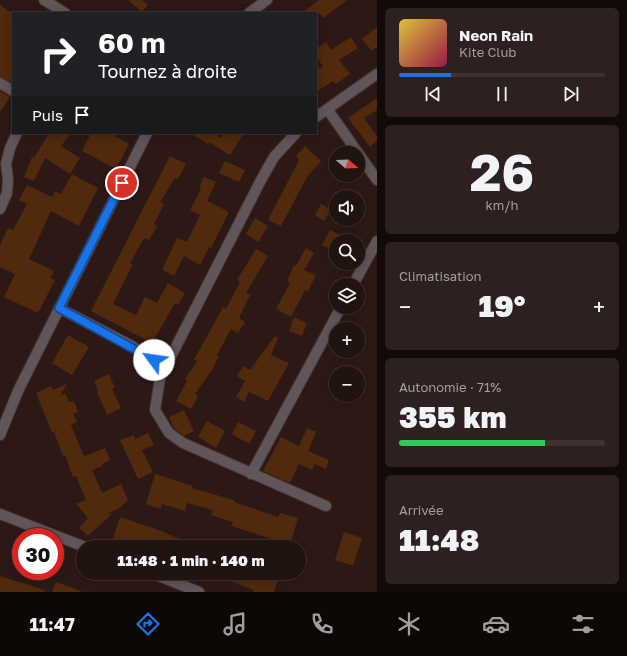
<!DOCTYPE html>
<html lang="fr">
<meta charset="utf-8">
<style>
:root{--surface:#211310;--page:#2d201e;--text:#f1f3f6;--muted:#a29e9f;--line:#3e3230;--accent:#1a73e8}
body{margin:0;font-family:"Golos Text",sans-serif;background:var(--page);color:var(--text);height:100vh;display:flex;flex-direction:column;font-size:15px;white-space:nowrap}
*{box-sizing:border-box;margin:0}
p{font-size:13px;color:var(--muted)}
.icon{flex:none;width:22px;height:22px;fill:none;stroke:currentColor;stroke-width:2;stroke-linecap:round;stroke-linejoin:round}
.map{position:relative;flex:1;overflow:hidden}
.panel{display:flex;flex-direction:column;gap:8px;padding:8px;background:#120a09;width:250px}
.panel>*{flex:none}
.hud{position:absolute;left:12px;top:12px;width:305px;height:122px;border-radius:0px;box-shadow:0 2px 10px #0003,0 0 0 1px var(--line);background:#202124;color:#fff;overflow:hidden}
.needle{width:26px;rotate:109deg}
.controls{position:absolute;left:329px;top:146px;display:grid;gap:8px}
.controls a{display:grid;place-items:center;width:36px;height:36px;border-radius:50%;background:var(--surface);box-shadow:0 2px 10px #0003,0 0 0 1px var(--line);font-size:20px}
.speed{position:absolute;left:12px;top:528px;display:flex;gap:8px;font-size:20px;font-weight:700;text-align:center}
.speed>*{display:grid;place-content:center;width:52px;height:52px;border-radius:50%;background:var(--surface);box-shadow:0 2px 10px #0003,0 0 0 1px var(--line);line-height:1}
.speed .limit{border:6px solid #d22;background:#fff;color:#111}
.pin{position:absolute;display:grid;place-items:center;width:34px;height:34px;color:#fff;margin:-17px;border:2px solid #fff;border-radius:50%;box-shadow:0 1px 4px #0007}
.me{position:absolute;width:44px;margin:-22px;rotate:301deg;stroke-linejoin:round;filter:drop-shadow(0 0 3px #0008)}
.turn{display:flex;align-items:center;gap:14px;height:84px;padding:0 20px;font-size:18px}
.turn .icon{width:52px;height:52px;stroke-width:2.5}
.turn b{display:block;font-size:28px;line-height:34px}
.then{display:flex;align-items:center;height:38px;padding:0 20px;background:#0003;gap:8px;font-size:15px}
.big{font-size:30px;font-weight:800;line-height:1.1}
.panel .widget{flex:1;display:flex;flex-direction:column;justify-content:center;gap:6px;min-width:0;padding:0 14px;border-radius:6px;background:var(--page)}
.panel .dial{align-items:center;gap:0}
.dial b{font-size:52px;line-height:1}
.song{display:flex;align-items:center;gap:12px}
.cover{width:48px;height:48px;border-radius:6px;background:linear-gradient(135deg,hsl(50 70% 55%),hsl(340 70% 35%))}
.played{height:4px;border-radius:2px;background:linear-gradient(90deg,var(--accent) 25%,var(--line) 25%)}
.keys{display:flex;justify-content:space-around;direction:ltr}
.heat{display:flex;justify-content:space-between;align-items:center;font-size:22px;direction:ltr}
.charge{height:6px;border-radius:3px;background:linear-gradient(90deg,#34c759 71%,var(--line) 0)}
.trip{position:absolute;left:76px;top:540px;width:230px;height:40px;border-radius:20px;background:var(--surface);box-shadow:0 2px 10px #0003,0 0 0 1px var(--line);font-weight:800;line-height:40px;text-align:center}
.dock{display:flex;height:64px;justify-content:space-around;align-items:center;background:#0d0806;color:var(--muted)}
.dock .icon{width:28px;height:28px}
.dock .current{color:var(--accent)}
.dock b{font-size:18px;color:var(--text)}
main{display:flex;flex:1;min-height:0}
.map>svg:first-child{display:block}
.building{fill:#51290d}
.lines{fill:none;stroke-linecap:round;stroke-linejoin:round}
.street-casing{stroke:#473432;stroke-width:12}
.street{stroke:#605558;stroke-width:10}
.route-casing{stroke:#114b97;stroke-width:10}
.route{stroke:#1a73e8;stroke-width:7}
</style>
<main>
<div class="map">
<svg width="377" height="592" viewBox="0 0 377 592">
<rect width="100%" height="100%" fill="#2c1916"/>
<path class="building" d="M128 0H142L148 5 142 12Z
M319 0H347L323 18 319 13H302Z
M0 5 13 14V83L0 77Z
M377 27V47L372 51 362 39Z
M351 37 358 48 339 60 350 74 336 84 333 81 316 92V71L323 66 316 57V49L326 42 331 50Z
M0 91 10 97 0 112Z
M377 98V110L364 118 377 136V141L370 147 348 118Z
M49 133H71L61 146 80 158 70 174 45 158 34 181 24 177 32 157 34 158Z
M91 133H110L129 144 116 169 82 151Z
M190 133H214L221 138 224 133H244L230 155 209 142 208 144Z
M305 146 321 161 307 177 281 226 268 220 299 160 296 156Z
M170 156 186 164 178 179 175 178 160 202 164 204 154 224 157 226 149 240 144 238 130 263 133 264 113 304 136 315 145 297 157 303 168 283 185 293 178 305 175 303 152 343 91 311Z
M225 161 245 170 239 182 219 173Z
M72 174 98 188 79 226 51 211 29 259 54 271 50 278 55 280 38 313 4 297 15 274 0 267V245L8 228 13 230 27 204 19 200 27 185 52 197 55 191 61 194Z
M204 177 216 182 207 201 229 212 211 248 209 247 200 265 184 256 174 276 162 270 177 238 187 242 200 215 190 210 201 189 199 188Z
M321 204 331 210 324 221 315 215Z
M255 218 268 226 258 242 246 234Z
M330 230 352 241H336V252L322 245Z
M306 248 314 253 304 270 316 275 308 291 305 290 291 317 276 309 290 283 287 281 294 265 296 266Z
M256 249 268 256 246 293 250 295 239 318 245 322 238 333 231 329 217 355 219 356 212 370 195 394 198 396 191 409 176 401 187 381 185 379 197 361 194 360 223 307 226 309 240 282 237 280Z
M294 317 307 323 302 336 289 331Z
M68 335 89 347 72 375 52 363Z
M275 336 278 338 271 355 289 363 268 401 249 392 244 402 236 397 245 381 237 376 243 366 250 370Z
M109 374 115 388 112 389 121 408 107 415 97 392 98 391 94 381Z
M67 384 60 396 65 393 69 402 74 401 78 412 73 414 77 422 71 425 83 454 85 456 105 448 110 460 102 464 103 466 92 470 102 493 121 484 128 500 118 509 108 513 112 514 88 536 79 528 88 518 76 504 86 500 76 476 73 477 65 455 63 456 54 432 52 433 36 393 51 386 53 390Z
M184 410 194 431 184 436 174 428 169 417Z
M207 421 225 431 216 448 198 437Z
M238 422 256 431 249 444 232 434Z
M307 428 316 432 308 451 329 460 326 469 315 464 312 470 299 464 290 483 263 471 281 437 299 446Z
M148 433 154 445 142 450 153 472 138 479 120 440 134 435 135 439Z
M155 474 193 486 192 488 234 500V502L278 517 280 513 298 518 290 545 232 526 233 522 211 515 213 510 187 503 185 511 162 504 160 509 146 504Z
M120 517 156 529 199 547H136L113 539Z
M344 532 362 538 353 566 335 560Z
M210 573H280L274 592H253V590Z
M0 576 45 590 44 592H0Z
M56 582 81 591V592H52Z"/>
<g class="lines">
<defs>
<path id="street" d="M44 0 65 13
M249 13 267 0
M0 83 13 91
M328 110 358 153
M316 117 377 74
M296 133 274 157 261 180 160 378 155 410 169 433 183 443 326 506
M358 153 377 180
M0 209 7 193 8 179 6 164 10 148 17 133
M353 285 377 241
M59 308 132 346 166 367
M0 435 18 391 147 133
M251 474 341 307
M0 514 85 547
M151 573 199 592"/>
</defs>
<use href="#street" class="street-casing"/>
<use href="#street" class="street"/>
</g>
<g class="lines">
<defs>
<path id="route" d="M122 183 59 308 154 360"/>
</defs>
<use href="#route" class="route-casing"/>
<use href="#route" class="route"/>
</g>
</svg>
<div class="controls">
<a><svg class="needle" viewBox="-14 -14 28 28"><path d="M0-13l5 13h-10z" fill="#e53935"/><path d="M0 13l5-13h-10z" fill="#a29e9f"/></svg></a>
<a><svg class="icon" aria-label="sound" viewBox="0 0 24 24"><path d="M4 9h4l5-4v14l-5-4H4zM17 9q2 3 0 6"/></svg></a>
<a><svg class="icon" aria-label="search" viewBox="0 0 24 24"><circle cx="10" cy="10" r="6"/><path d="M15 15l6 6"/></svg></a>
<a><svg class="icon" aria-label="layers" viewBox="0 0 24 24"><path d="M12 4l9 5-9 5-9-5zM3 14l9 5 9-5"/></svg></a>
<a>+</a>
<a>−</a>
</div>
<div class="speed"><div class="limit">30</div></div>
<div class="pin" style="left:122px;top:183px;background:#d93025"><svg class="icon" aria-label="arrive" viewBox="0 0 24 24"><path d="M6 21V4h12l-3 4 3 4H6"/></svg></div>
<svg class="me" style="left:154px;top:360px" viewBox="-20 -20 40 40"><circle r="19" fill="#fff"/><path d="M0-13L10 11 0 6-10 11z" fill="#1a73e8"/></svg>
<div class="trip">11:48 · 1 min · 140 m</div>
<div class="hud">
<div class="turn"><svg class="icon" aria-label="right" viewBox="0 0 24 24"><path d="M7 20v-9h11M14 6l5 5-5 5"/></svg><div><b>60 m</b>Tournez à droite</div></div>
<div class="then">Puis<svg class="icon" aria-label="arrive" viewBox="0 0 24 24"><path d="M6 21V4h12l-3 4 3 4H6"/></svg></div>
</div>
</div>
<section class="panel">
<div class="widget">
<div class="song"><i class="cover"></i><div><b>Neon Rain</b><p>Kite Club</p></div></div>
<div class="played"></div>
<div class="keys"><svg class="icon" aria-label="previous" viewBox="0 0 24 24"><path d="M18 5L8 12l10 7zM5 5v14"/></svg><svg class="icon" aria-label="pause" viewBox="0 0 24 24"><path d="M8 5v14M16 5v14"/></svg><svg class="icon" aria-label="next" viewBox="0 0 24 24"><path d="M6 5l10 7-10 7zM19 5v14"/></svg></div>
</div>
<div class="widget dial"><b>26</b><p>km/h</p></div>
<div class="widget"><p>Climatisation</p>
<div class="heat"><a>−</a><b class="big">19°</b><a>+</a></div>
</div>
<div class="widget"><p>Autonomie · 71%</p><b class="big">355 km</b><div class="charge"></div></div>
<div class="widget"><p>Arrivée</p><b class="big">11:48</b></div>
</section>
</main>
<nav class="dock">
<b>11:47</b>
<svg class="icon current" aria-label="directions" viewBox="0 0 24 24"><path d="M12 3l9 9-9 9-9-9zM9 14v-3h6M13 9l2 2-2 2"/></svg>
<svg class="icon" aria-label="music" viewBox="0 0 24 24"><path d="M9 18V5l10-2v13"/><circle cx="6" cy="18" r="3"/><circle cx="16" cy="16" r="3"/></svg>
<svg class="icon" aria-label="phone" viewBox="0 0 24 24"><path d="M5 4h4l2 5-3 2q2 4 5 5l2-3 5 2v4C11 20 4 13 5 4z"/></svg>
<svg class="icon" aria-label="climate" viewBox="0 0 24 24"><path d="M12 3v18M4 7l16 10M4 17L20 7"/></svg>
<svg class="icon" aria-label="car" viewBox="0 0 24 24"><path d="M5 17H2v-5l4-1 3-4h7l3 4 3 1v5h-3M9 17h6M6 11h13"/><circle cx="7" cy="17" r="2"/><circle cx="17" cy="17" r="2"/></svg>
<svg class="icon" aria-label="filters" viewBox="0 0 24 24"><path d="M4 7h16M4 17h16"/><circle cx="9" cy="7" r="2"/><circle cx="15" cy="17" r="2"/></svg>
</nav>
